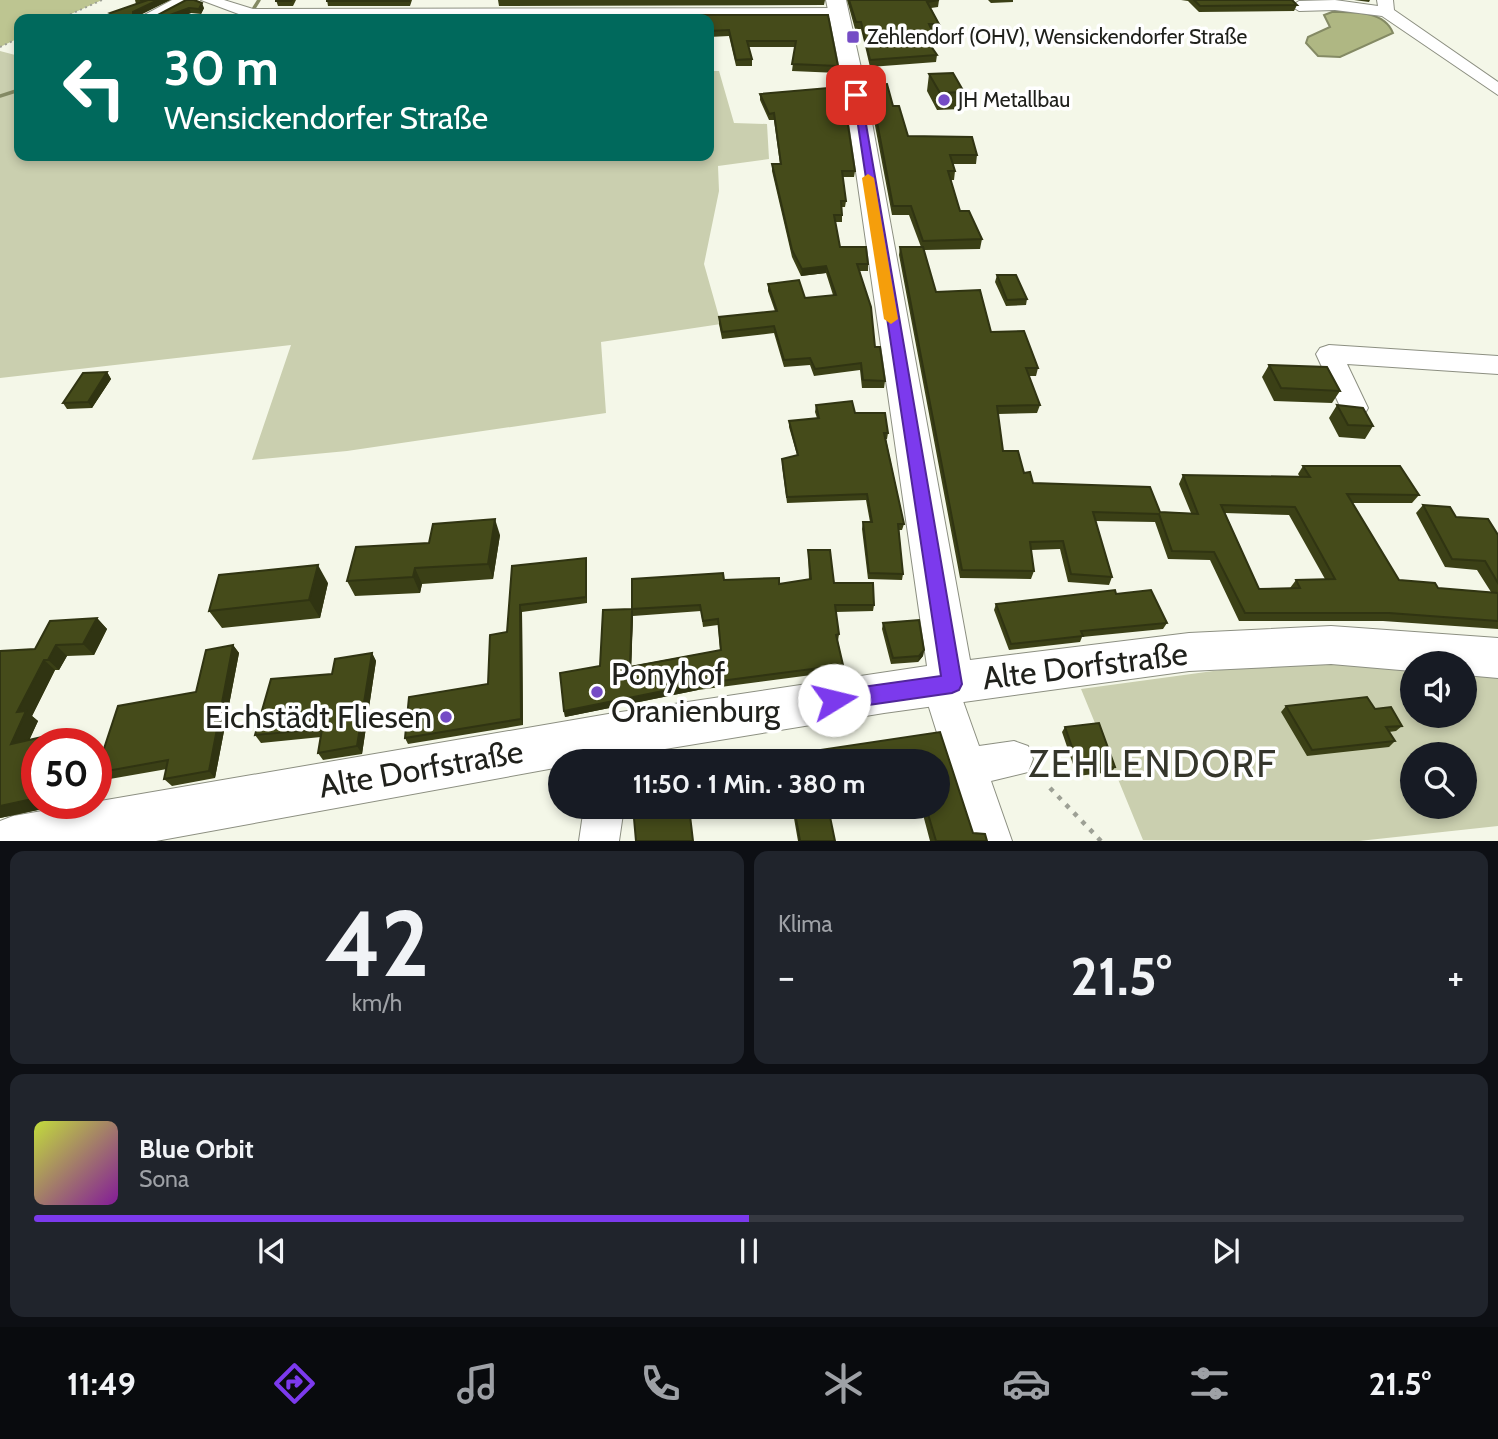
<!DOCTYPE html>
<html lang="de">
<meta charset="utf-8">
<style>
:root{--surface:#171b24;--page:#20242c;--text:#f1f3f6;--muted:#9ea1a6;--line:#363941;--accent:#7c3aed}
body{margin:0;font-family:Cabin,sans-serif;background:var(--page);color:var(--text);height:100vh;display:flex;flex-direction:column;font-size:26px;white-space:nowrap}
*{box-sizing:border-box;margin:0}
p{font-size:23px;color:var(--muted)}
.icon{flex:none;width:38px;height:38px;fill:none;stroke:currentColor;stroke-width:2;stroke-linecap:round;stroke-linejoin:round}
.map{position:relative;height:841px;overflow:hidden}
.details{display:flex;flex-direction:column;gap:10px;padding:10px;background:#0d0f14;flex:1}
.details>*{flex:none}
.hud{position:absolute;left:14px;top:14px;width:700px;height:147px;border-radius:14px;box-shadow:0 4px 10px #0003;background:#00695c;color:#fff;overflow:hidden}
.buttons{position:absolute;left:1400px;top:651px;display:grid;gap:14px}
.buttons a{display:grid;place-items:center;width:77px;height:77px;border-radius:50%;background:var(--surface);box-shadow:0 4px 10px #0003;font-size:35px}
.speed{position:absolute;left:21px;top:728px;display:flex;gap:14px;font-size:35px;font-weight:700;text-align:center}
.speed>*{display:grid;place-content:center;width:91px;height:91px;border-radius:50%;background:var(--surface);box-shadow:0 4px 10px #0003;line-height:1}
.speed .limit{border:10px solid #d22;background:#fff;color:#111}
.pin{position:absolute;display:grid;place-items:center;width:60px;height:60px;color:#fff;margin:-30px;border-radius:14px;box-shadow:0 4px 10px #0006}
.me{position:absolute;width:77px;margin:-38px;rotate:81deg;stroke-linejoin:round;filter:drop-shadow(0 0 5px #0008)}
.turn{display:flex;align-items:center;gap:24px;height:147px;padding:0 35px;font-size:32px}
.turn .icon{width:91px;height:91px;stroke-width:2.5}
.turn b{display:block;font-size:49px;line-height:60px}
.big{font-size:52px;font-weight:700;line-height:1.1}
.details .card{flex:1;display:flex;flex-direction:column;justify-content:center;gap:10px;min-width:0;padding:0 24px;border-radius:14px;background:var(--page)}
.details .dial{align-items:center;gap:0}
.dial b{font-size:91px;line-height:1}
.song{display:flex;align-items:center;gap:21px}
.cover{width:84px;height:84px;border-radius:10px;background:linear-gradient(135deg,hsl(70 70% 55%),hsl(290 70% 35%))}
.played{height:7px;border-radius:4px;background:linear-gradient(90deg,var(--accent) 50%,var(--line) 50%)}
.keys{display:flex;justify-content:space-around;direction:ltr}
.heat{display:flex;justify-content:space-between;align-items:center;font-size:38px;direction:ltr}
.details .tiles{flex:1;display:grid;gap:10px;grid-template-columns:1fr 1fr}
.card:last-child{grid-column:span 2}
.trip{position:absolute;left:548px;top:749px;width:402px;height:70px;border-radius:35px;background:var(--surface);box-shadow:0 4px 10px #0003;font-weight:700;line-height:70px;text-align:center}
.tabs{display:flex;height:112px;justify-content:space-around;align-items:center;background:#090b0e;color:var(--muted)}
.tabs .icon{width:49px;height:49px}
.tabs .selected{color:var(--accent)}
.tabs b{font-size:32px;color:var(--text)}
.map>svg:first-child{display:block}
.green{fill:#cacfaf;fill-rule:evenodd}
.forest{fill:#bdc591}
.water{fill:#afb783;stroke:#848a64;stroke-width:2}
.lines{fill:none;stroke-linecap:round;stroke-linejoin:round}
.stream{stroke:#848a64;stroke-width:3.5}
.minor-casing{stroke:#8c8f81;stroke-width:2}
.major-casing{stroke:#8c8f81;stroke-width:2}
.path-far1{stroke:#9da095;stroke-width:2;stroke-dasharray:2 3.5;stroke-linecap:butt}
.path{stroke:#9da095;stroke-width:4.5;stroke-dasharray:4.5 7;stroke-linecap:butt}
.minor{fill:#fff;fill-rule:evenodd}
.major{fill:#fff;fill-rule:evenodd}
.wall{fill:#3b4016;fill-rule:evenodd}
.shaded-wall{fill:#303412}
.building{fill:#454b1a;stroke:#303412;stroke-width:2;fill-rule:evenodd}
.route{fill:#7c3aed;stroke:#51269a;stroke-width:2}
.slow{fill:#f59e0b}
.poi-dot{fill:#754cc5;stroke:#fff;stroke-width:2.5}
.labels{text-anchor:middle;stroke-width:7;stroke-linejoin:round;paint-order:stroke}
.far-poi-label{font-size:21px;fill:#20211c;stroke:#fff;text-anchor:start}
.near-street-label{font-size:32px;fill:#20211c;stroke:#fff}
.near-poi-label{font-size:32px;fill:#20211c;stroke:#fff;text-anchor:start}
.near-quarter-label{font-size:37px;letter-spacing:2px;fill:#35362b;stroke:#fff}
</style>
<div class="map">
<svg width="1498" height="841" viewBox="0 0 1498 841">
<rect width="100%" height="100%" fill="#f4f7e8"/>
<path class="green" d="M0 51 19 56V156H709V71H719L734 123 767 124 769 159 718 166 719 191 704 264 721 324 601 342 606 413 347 451 252 460 291 345 0 378Z
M1287 661 1412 670V716H1465V672L1498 673V826L1359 841 1143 840 1081 689ZM1412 754H1465V807H1412Z"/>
<path class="forest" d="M0 0H102L60 19H19V38L0 47Z"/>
<path class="water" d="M1332 12C1353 12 1384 10 1393 33L1340 57 1318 56 1306 43 1308 37 1330 27 1324 15Z"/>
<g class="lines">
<path class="stream" d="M254 8 259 0
M0 96 19 90"/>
<defs>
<path id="minor" d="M172 0H192L157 19H137Z
M201 0H224L253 9 839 8 847 13 839 18 252 19Z
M1335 0 1378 6 1377 0H1393L1394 10 1498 82V95L1382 16 1335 10 1299 11 1291 6 1299 1Z
M1329 345 1498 356V374L1347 364 1368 408 1364 415 1354 418 1344 415 1316 354 1320 348Z
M940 669 953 673 979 746 1014 741 1028 746 1033 759 1028 772 991 781 1012 841H971L922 685 927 673Z
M584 807H624L619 841H579Z"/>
<path id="major" d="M826 0H846L867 95 970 660 1189 633 1331 626 1498 638V678L1465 675V663H1412V671L1331 664 1189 671 884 713 592 761H560V767L156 841H0V821L13 816 614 713 927 666 845 95Z"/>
</defs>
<use href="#minor" class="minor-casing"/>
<use href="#major" class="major-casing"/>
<path class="path-far1" d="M60 19 102 0
M0 47 19 38"/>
<path class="path" d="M1050 788 1101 841"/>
<use href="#minor" class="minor"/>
<use href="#major" class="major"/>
</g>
<path class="wall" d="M135 0H170L138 16H156L186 0 204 8 201 14 191 13 174 19H101L112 16 110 13 136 4Z
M276 0H296L293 6H278Z
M327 0H412L410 6H328Z
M498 0H825L824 5 499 6Z
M847 0H939L938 7 931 8 939 24 938 31H932L934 35 933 42H928L937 55 936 62 870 67 861 29H855Z
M988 0H1013V2L991 3Z
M1181 0H1294L1292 1 1297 5 1294 11 1199 12 1188 1Z
M1354 0H1370L1369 2Z
M828 15 838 66V73L792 71 795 47H749L752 59V66H736L729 36 709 37V19H431Z
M929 74 964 92 961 109 937 110 927 91Z
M870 85 893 106 908 136 977 155 976 164H953L955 171 954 180H951L960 211 982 239 980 249 924 250 936 292 1038 368 1036 376H1029L1040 405 1037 413 998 414 1003 451 1033 483 1160 512 1191 513 1179 484 1183 475 1300 477 1298 474 1303 466 1419 495 1412 503H1352L1399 580 1438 588 1491 592 1477 570 1445 567 1416 513 1423 505 1456 517 1498 535V629L1383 621H1239L1210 560 1168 559 1155 522 1095 521 1112 577 1109 585 1068 582 1060 549 1031 550 1034 571 1031 579 960 578 899 255 900 247H921L909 215H892L869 94ZM1225 513 1289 515 1325 579 1296 580 1290 588 1259 589Z
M760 94 832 112 855 171 854 177H843L846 201 845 207H842V222H835L840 247 868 264V271H860L875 347 885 381 884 388H862L860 370 814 376 810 365 784 367 774 333 722 339 719 324V317L775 311 768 291V284L805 298 833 295 826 273 801 276 792 257 772 171V164H780L774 120H769L760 100Z
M997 275 1027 299 1026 305 1006 306 995 282Z
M1269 365 1340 391 1332 403 1274 401 1262 377Z
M107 372 111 379 92 408 67 409 63 403Z
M816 405 855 413 888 433 887 439H886L904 524 902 530H899L903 574 902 580 868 579 862 529 863 522H870L866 500 787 503 782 465V459L797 455 789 427V421L817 418 815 412Z
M1337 405 1373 426 1365 439 1339 437 1329 418Z
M500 535 493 579 422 584 420 593 355 596 347 581 429 543Z
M808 550 834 583 874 605 873 611 836 612 839 634 838 641 843 665 842 671 698 690 565 717 564 711 600 666 632 609 724 580 779 584 809 580ZM701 611 703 627 718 625 720 650 631 666 633 616Z
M586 558 587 564V603L522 612 523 725 408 744 405 738 488 684 507 632 512 566Z
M328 583 320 618 222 628 209 611Z
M1116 594 1167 623 1163 629 1082 637 1080 642 1009 650 994 610 996 604Z
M97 618 107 629 94 655 67 656 59 670H55L32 716 38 721 29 740 37 803H53L52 807 0 818V651L35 649Z
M883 623 924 650 923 656 918 662 891 664 882 629Z
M233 645 239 653 215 778 172 786 164 779 167 769 104 780 96 773 196 692Z
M372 653 376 661 362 754 323 760 318 753 321 737 261 743 255 735Z
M1286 706 1375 709 1402 726 1396 731 1389 732 1395 741 1389 747 1307 756 1281 712Z
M1065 727 1115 767 1112 772 1077 776 1062 732Z
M940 732 973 833 987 841H930L921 807H938Z
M792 807H828L835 841H798Z"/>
<path class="shaded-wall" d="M158 0H170L136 17 133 15V12Z
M202 3 204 8 201 14 199 9Z
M189 8 191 13 174 19H159Z
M826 266V273L801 276 802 269Z
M107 372 111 379 92 408 88 402Z
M495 519 500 535 493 579 488 564Z
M586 558 587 564V603L586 597Z
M318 565 328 583 320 618 309 600Z
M415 568 422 584 420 593 413 577Z
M520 605 522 612 523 725 521 719Z
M632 609 633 616 631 673 630 667Z
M97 618 107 629 94 655 83 644Z
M56 645 67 656 59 670 48 660Z
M233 645 239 653 215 778 209 771Z
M924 650 923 656 918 662 919 656Z
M372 653 376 661 362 754 357 746Z
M44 660 55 670 32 716 38 721 23 754 11 744 17 712Z
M698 684V690L565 717 564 711Z
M55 734 66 744H53Z
M37 798V803H53L52 807 0 818V806Z"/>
<path class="building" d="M140 0H158L133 12V15L156 16 186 0H194L202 3 199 9 189 8 159 19H101L115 15 110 13 145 1Z
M276 0H292L291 1H276Z
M327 0H409V1H327Z
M849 0H939L927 2 939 24H929L934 35 924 36 937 55 870 60 861 22H856Z
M1194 0H1292L1297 5 1200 6Z
M331 15H405L404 19H327Z
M432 15H828L838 66 792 64 796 41H747L752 59 736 60 729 30 709 31V19L636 18 628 19H431Z
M953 73 964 92 940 93 929 74Z
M887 84 893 106H899L908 136 972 137 977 155H950L955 171H948L960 211H969L982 239 923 241 911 206H893L870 85Z
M828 88 832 112H846L855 171H842L846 201H841L842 215H834L840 247H866L868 264H857L871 307 875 347H880L885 381 863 380 861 363 815 369 810 358 784 360 774 326 722 332 719 317 777 311 768 284 799 280 805 298 836 295 826 266 802 269 792 250 772 164H781L774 113 769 114 760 94Z
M900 247H923L936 292 980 290 991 332 1024 331 1038 368H1026L1040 405 997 406 1003 451H1018L1024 473 1030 472 1033 483 1150 487 1160 512 1198 514 1183 475 1310 477 1303 466H1400L1419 495 1347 494 1399 580 1435 583 1438 588 1498 593V621L1389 613H1245L1214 552 1172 551 1159 514 1093 512 1112 577 1071 574 1063 541 1030 542 1034 571 962 570ZM1221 505 1295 507 1335 579 1296 580 1300 588 1259 589Z
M997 275H1016L1027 299 1007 300Z
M1269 365 1327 367 1340 391 1281 388Z
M107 372 88 402 63 403 83 373Z
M852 401 855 413H885L888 433H884L904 524H898L903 574 869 573 863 522H872L867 494 787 497 782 459 798 455 789 421 819 418 816 405Z
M1337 405 1363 408 1373 426 1348 425Z
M1423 505 1450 507 1456 517 1488 519 1498 535V583L1485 561 1452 559Z
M495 519 488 564 415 568 413 577 347 581 356 547 429 543 433 524Z
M808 550H830L834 583H873L874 605H835L839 634 836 635 843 665 698 684 564 711 560 673 600 666 603 610 632 609V579L723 573 724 580 779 578V584L811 579ZM700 605 703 621 718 619 721 650 630 667 632 609Z
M586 558V597L520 605 521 719 405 738 409 697 488 684 490 635 507 632 512 566Z
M318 565 309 600 209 611 219 575Z
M1115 590 1116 594 1151 590 1167 623 1081 631 1083 636 1011 644 996 604Z
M97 618 83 644 56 645 48 660H44L17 712 26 711 11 744 55 734 53 744H37V798L0 806V651L35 649 50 621Z
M919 620 924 650 919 656 893 658 883 623Z
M233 645 209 771 164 779 168 760 96 773 118 706 196 692 206 650Z
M372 653 357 746 318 753 322 729 255 735 271 679 332 674 335 659Z
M1367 697 1375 709 1391 707 1402 726 1386 727 1395 741 1312 750 1286 706Z
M1099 723 1115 767 1080 770 1065 727Z
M940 732 973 833 985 834 987 841H936L926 807H938V761H761L760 759Z
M633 807H689L693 841H636Z
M794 807H828L835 841H800Z"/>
<path class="route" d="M853 92 861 95 962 684 959 690 952 693 834 710 827 707 824 700 827 693 834 691 941 676Z"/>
<path class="slow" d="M868 174 874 178 898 319 891 324 884 319 862 178Z"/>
<g class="poi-dot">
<rect x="846" y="30" width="14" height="14" rx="3.5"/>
<circle cx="944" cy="100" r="7"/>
<circle cx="597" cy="692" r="7"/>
<circle cx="446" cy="717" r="7"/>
</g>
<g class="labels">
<g class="far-poi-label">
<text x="867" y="44">Zehlendorf (OHV), Wensickendorfer Straße</text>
<text x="958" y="107">JH Metallbau</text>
</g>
<g class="near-street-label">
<text transform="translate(1085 666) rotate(-7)" y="11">Alte Dorfstraße</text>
<text transform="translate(421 769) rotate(-10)" y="11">Alte Dorfstraße</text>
</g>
<g class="near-poi-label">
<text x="611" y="685">Ponyhof<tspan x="611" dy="37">Oranienburg</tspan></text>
<text x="432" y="728" text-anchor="end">Eichstädt Fliesen</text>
</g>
<g class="near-quarter-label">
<text x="1153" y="777">ZEHLENDORF</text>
</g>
</g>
</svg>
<div class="buttons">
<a><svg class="icon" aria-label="sound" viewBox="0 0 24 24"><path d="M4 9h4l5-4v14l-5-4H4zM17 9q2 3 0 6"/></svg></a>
<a><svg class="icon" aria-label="search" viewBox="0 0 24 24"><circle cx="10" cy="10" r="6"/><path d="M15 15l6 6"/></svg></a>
</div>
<div class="speed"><div class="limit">50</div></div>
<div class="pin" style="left:856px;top:95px;background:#d93025"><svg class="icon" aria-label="arrive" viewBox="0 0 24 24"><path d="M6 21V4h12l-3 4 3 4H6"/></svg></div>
<svg class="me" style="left:834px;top:700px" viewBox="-20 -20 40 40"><circle r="19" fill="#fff"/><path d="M0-13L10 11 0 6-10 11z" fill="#7c3aed"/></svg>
<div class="trip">11:50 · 1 Min. · 380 m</div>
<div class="hud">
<div class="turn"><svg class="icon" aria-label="left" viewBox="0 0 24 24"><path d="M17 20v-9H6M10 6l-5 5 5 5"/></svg><div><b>30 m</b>Wensickendorfer Straße</div></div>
</div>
</div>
<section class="details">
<div class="tiles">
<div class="card dial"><b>42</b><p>km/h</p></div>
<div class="card"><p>Klima</p>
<div class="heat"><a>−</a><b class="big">21.5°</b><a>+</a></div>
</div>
<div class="card">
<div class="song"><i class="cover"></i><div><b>Blue Orbit</b><p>Sona</p></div></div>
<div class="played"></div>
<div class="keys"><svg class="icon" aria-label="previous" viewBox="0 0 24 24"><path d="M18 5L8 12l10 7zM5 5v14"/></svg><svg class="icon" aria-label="pause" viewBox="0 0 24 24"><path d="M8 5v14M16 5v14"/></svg><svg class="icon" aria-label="next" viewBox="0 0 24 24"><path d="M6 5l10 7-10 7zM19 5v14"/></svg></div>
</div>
</div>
</section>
<nav class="tabs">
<b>11:49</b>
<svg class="icon selected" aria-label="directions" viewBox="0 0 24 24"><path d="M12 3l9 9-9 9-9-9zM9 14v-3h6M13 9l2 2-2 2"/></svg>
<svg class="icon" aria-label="music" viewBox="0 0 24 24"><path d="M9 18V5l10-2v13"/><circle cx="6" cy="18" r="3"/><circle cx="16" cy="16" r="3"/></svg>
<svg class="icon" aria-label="phone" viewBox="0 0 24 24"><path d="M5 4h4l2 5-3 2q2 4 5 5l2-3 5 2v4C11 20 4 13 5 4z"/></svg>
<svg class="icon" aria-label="climate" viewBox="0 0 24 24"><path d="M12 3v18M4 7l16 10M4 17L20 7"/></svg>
<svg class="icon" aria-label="car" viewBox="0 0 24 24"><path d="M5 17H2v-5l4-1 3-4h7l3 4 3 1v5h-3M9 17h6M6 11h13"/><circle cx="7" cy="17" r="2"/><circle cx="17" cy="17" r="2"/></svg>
<svg class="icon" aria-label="filters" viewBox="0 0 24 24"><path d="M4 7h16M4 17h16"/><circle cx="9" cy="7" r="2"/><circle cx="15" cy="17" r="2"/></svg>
<b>21.5°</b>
</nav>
